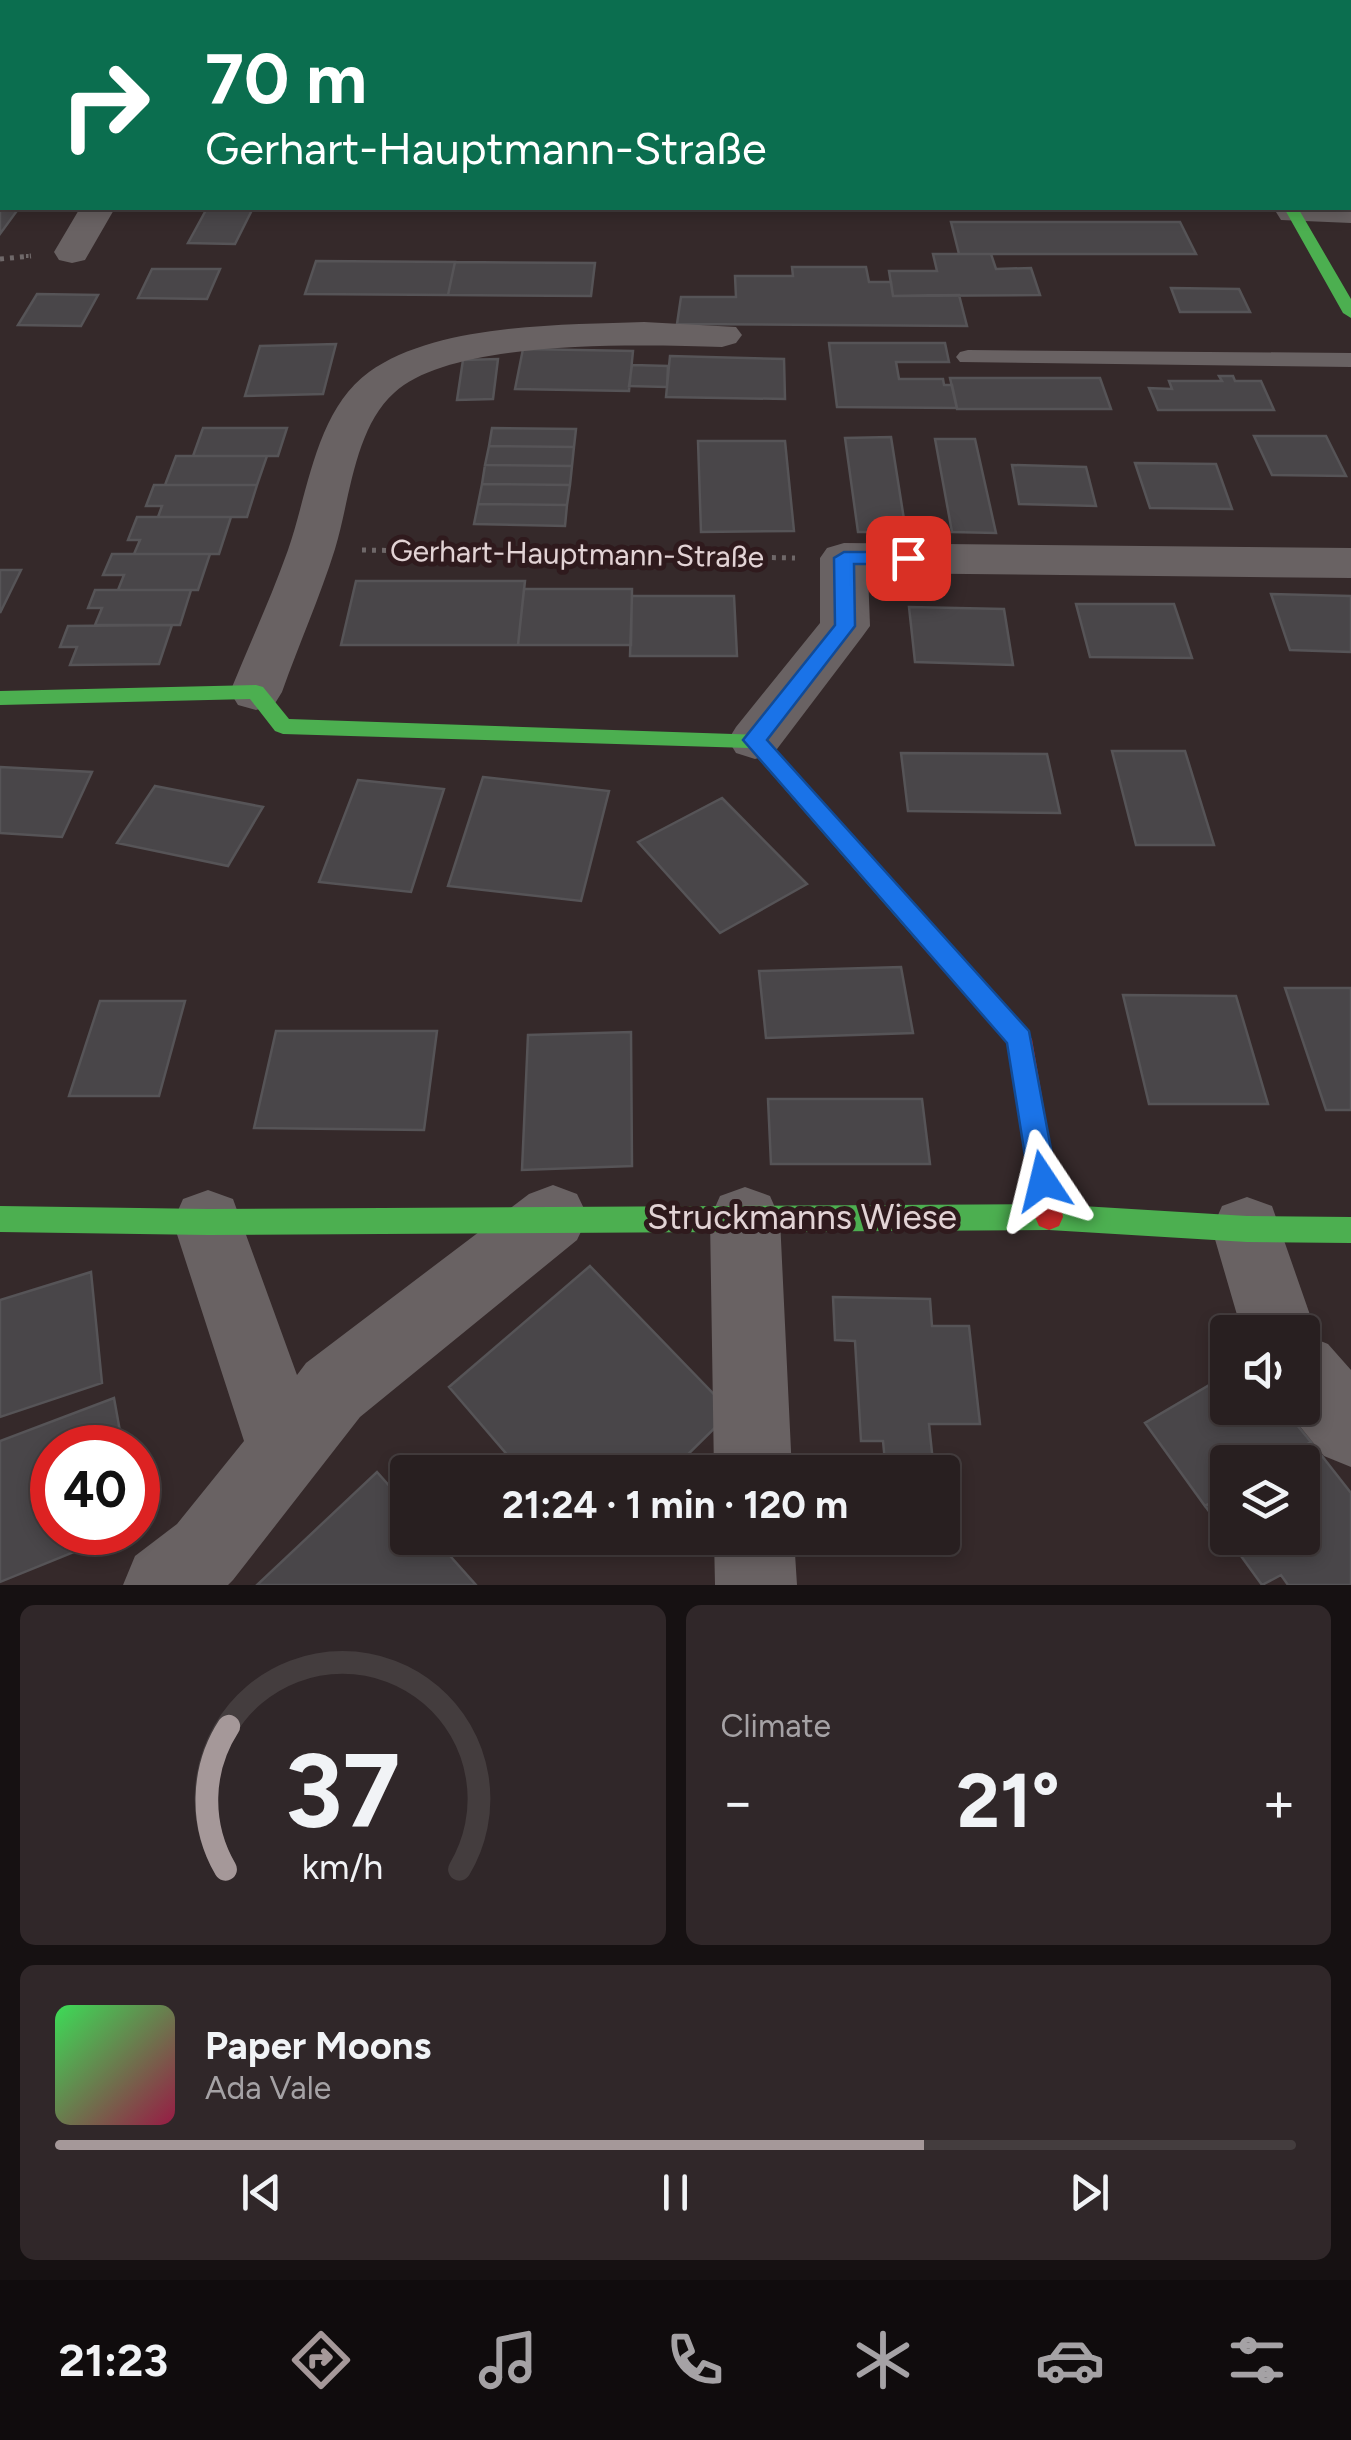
<!DOCTYPE html>
<meta charset="utf-8">
<style>
:root{--surface:#281f20;--page:#302729;--text:#f1f3f6;--muted:#a5a2a5;--line:#443d3e;--accent:#a59899}
body{margin:0;font-family:Figtree,sans-serif;background:var(--page);color:var(--text);height:100vh;display:flex;flex-direction:column;font-size:38px;white-space:nowrap}
*{box-sizing:border-box;margin:0}
p{font-size:32px;color:var(--muted)}
.icon{flex:none;width:55px;height:55px;fill:none;stroke:currentColor;stroke-width:2;stroke-linecap:round;stroke-linejoin:round}
.map{position:relative;height:1585px;overflow:hidden}
.details{display:flex;flex-direction:column;gap:20px;padding:20px;background:#161112;flex:1}
.details>*{flex:none}
.banner{position:absolute;left:0px;top:0px;width:1352px;height:210px;box-shadow:0 5px 15px #0003,0 0 0 2px var(--line);background:#0b6e4f;color:#fff;overflow:hidden}
.tools{position:absolute;left:1210px;top:1315px;display:grid;gap:20px}
.tools a{display:grid;place-items:center;width:110px;height:110px;border-radius:10px;background:var(--surface);box-shadow:0 5px 15px #0003,0 0 0 2px var(--line);font-size:50px}
.speed{position:absolute;left:30px;top:1425px;display:flex;gap:20px;font-size:50px;font-weight:700;text-align:center}
.speed>*{display:grid;place-content:center;width:130px;height:130px;border-radius:50%;background:var(--surface);box-shadow:0 5px 15px #0003,0 0 0 2px var(--line);line-height:1}
.speed .limit{border:15px solid #d22;background:#fff;color:#111}
.pin{position:absolute;display:grid;place-items:center;width:85px;height:85px;color:#fff;margin:-42px;border-radius:20px;box-shadow:0 5px 15px #0006}
.me{position:absolute;width:110px;margin:-55px;rotate:350deg;stroke-linejoin:round;filter:drop-shadow(0 0 8px #0008)}
.turn{display:flex;align-items:center;gap:35px;height:210px;padding:0 40px;font-size:45px}
.turn .icon{width:130px;height:130px;stroke-width:2.5}
.turn b{display:block;font-size:70px;line-height:85px}
.big{font-size:75px;font-weight:700;line-height:1.1}
.details .card{flex:1;display:flex;flex-direction:column;justify-content:center;gap:15px;min-width:0;padding:0 35px;border-radius:15px;background:var(--page)}
.details .dial{align-items:center;gap:0}
.dial svg{height:260px;overflow:visible;fill:none;stroke:var(--line);stroke-width:7;stroke-linecap:round;text-anchor:middle}
.dial text{fill:var(--text);stroke:none}
.song{display:flex;align-items:center;gap:30px}
.cover{width:120px;height:120px;border-radius:15px;background:linear-gradient(135deg,hsl(130 70% 55%),hsl(340 70% 35%))}
.played{height:10px;border-radius:5px;background:linear-gradient(90deg,var(--accent) 70%,var(--line) 70%)}
.keys{display:flex;justify-content:space-around;direction:ltr}
.heat{display:flex;justify-content:space-between;align-items:center;font-size:55px;direction:ltr}
.details .tiles{flex:1;display:grid;gap:20px;grid-template-columns:1fr 1fr}
.card:last-child{grid-column:span 2}
.trip{position:absolute;left:390px;top:1455px;width:570px;height:100px;border-radius:10px;background:var(--surface);box-shadow:0 5px 15px #0003,0 0 0 2px var(--line);font-weight:700;line-height:100px;text-align:center}
.tab-bar{display:flex;height:160px;justify-content:space-around;align-items:center;background:#100c0d;color:var(--muted)}
.tab-bar .icon{width:70px;height:70px}
.tab-bar .active{color:var(--accent)}
.tab-bar b{font-size:45px;color:var(--text)}
.map>svg:first-child{display:block}
.building{fill:#494649;stroke:#565457;stroke-width:2.5}
.lines{fill:none;stroke-linecap:round;stroke-linejoin:round}
.path-far1{stroke:#6f6869;stroke-width:4;stroke-dasharray:2.5 5;stroke-linecap:butt}
.path{stroke:#6f6869;stroke-width:5;stroke-dasharray:4 6;stroke-linecap:butt}
.lane{fill:#696263;fill-rule:evenodd}
.street{fill:#696263;fill-rule:evenodd}
.fast{fill:#4caf50;fill-rule:evenodd}
.jam{fill:#c62828;fill-rule:evenodd}
.route{fill:#1a73e8;stroke:#114b97;stroke-width:2.5}
.labels{text-anchor:middle;stroke-width:10;stroke-linejoin:round;paint-order:stroke}
.street-label{font-size:30px;fill:#e2d3d5;stroke:#2f1a1d}
.near-street-label{font-size:35px;fill:#e2d3d5;stroke:#2f1a1d}
</style>
<div class="map">
<svg width="1351" height="1585" viewBox="0 0 1351 1585">
<rect width="100%" height="100%" fill="#35292a"/>
<path class="building" d="M648 0H866V2H648Z
M0 207 19 208 0 234Z
M151 208H253L235 244 188 243 206 210Z
M951 222H1180L1196 254H959Z
M933 254H991L996 269 1031 268 1040 295 893 296 889 271H937Z
M316 261 455 262 448 295 305 294Z
M455 262 595 263 591 296 448 295Z
M792 267H866L869 282H891L893 296 959 295 967 326 677 324 681 297H736L735 276H793Z
M152 269H220L207 299 138 298Z
M1171 288 1239 289 1250 312H1180Z
M37 294 98 295 81 326 18 325Z
M829 343H945L949 362H896L899 379H943L944 385H952L957 408 837 407Z
M336 344 323 394 245 396 260 346Z
M523 349 633 351 629 391 515 389Z
M670 356 784 359 785 399 666 397Z
M498 359 493 399 457 400 463 360Z
M632 365 668 366 667 387 629 386Z
M1219 376H1233L1235 381H1261L1274 410H1158L1149 388 1172 389 1169 381H1222Z
M950 378H1100L1111 409H957Z
M203 428H287L278 456H193Z
M492 428 576 429 574 447 489 446Z
M1254 436H1326L1346 476 1272 475Z
M891 437 906 532H858L845 438Z
M935 439H975L996 533 952 532Z
M698 441H785L794 531 701 532Z
M489 446 574 447 572 466 485 465Z
M176 456H267L257 485H165Z
M1135 463 1216 464 1232 509 1150 508Z
M485 465 572 466 570 485 482 484Z
M1012 465 1086 467 1096 506 1019 504Z
M482 484 570 485 567 505 478 504Z
M154 485H257L247 517H158L162 506H146Z
M478 504 567 505 565 526 474 524Z
M137 517H231L219 554H134L140 540H128Z
M112 554H210L198 590H118L124 575H103Z
M0 570H21L0 613Z
M356 581H525L518 645H341Z
M524 589H632L631 645H518Z
M95 590H191L180 625H95L102 608H88Z
M1271 594 1351 596V652L1290 650Z
M632 596H734L737 656H630Z
M1076 604H1174L1192 658 1090 657Z
M909 607 1004 609 1013 665 915 662Z
M172 625 159 664 70 665 77 647H60L68 626Z
M1112 751H1185L1214 845H1136Z
M901 753 1047 754 1060 813 908 811Z
M0 767 92 772 62 837 0 833Z
M483 777 609 791 581 901 448 886Z
M358 780 444 789 411 892 319 882Z
M155 786 263 807 228 866 117 843Z
M722 798 807 884 720 933 638 842Z
M901 967 913 1033 766 1038 759 971Z
M1285 988H1351V1110H1326Z
M1123 995 1236 996 1268 1104H1149Z
M100 1001H185L159 1096H69Z
M276 1031H437L424 1130 254 1128Z
M631 1032 632 1166 522 1170 528 1035Z
M768 1099H922L930 1164H771Z
M590 1266 731 1412 670 1472H522L449 1387Z
M91 1272 102 1383 0 1417V1300Z
M833 1297 930 1299 932 1326H969L980 1424H929L934 1472H886L883 1441H861L855 1341 835 1340Z
M1228 1374V1408H1283L1311 1442 1278 1462H1228V1493L1205 1506 1145 1423Z
M114 1398 123 1448H52V1532H123L0 1582V1441Z
M1311 1442 1351 1493V1585H1288L1281 1575 1262 1585 1228 1538H1302V1462H1278Z
M377 1472 408 1507V1538H434L476 1585H257Z
M1228 1493V1537L1205 1506Z"/>
<g class="lines">
<path class="path-far1" d="M26 256H31"/>
<path class="path" d="M0 259 31 256
M362 550 795 558"/>
<path class="lane" d="M1350 86H1351V98H1350Z
M968 350 1351 353V367L960 362 956 357 960 352Z"/>
<path class="street" d="M891 0H919V2H891Z
M1351 8V26L1350 27V9Z
M0 89H2V107H0Z
M1351 201V223L1281 220 1276 212 1279 208H1350Z
M80 208H115L85 260 72 263 59 260 54 252Z
M644 322 736 327 742 335 736 343 722 347C642 345 453 338 394 393 354 429 350 500 335 549 320 597 299 644 282 692L274 705 256 710 238 705 230 692C249 645 271 598 288 550 308 493 316 410 369 372 438 323 562 325 644 322Z
M844 543 1351 548V578L868 573 870 626 862 637 774 753 755 759 736 753 728 740 736 727 820 623V558L827 548Z
M553 1185 577 1194 588 1217 577 1240 360 1417 233 1580 228 1585H123L135 1556 177 1524 244 1441 173 1222 183 1199 208 1190 233 1199 297 1375 306 1363 529 1194Z
M745 1187 770 1196 780 1219 792 1472H714L710 1219 720 1196Z
M1247 1197 1272 1206 1316 1332 1313 1338 1328 1344 1351 1370V1467L1324 1456 1285 1408H1302V1332H1242L1212 1229 1222 1206Z
M714 1538H794L797 1585H715Z"/>
<path class="fast" d="M1284 208H1298L1351 299V318L1343 313Z
M256 685 263 687 289 719 763 735 937 933 934 940 925 943 916 940 749 748 283 734 275 731 250 699 0 705V691Z
M1049 1204 1247 1216 1351 1217V1243L1247 1242 1049 1230 208 1235 0 1232V1206L208 1209Z"/>
<path class="jam" d="M1168 0H1180L1181 2H1170Z
M925 923 934 926 1032 1039 1063 1217 1059 1226 1049 1230 1039 1226 1035 1217 1007 1043 916 940 913 933 916 926Z"/>
</g>
<path class="route" d="M844 552H908L918 558 908 564H854L855 626 767 740 1029 1031 1057 1181 1053 1190 1043 1194 1033 1190 1029 1181 1007 1043 743 740 835 625 834 558Z"/>
<g class="labels">
<g class="street-label">
<text transform="translate(577 554) rotate(1)" y="10">Gerhart-Hauptmann-Straße</text>
</g>
<g class="near-street-label">
<text x="802" y="1229">Struckmanns Wiese</text>
</g>
</g>
</svg>
<div class="tools">
<a><svg class="icon" aria-label="sound" viewBox="0 0 24 24"><path d="M4 9h4l5-4v14l-5-4H4zM17 9q2 3 0 6"/></svg></a>
<a><svg class="icon" aria-label="layers" viewBox="0 0 24 24"><path d="M12 4l9 5-9 5-9-5zM3 14l9 5 9-5"/></svg></a>
</div>
<div class="speed"><div class="limit">40</div></div>
<div class="pin" style="left:908px;top:558px;background:#d93025"><svg class="icon" aria-label="arrive" viewBox="0 0 24 24"><path d="M6 21V4h12l-3 4 3 4H6"/></svg></div>
<svg class="me" style="left:1043px;top:1181px" viewBox="-20 -20 40 40"><path d="M0-17L14 15 0 8-14 15z" fill="#1a73e8" stroke="#fff" stroke-width="4"/></svg>
<div class="trip">21:24 · 1 min · 120 m</div>
<div class="banner">
<div class="turn"><svg class="icon" aria-label="right" viewBox="0 0 24 24"><path d="M7 20v-9h11M14 6l5 5-5 5"/></svg><div><b>70 m</b>Gerhart-Hauptmann-Straße</div></div>
</div>
</div>
<section class="details">
<div class="tiles">
<div class="card dial"><svg viewBox="0 0 100 80">
<path d="M14 69A42 42 0 1 1 86 69"/>
<path d="M14 69A42 42 0 0 1 15 25" stroke="#a59899"/>
<text x="50" y="56" font-size="32" font-weight="700">37</text>
<text x="50" y="72" font-size="11">km/h</text>
</svg></div>
<div class="card"><p>Climate</p>
<div class="heat"><a>−</a><b class="big">21°</b><a>+</a></div>
</div>
<div class="card">
<div class="song"><i class="cover"></i><div><b>Paper Moons</b><p>Ada Vale</p></div></div>
<div class="played"></div>
<div class="keys"><svg class="icon" aria-label="previous" viewBox="0 0 24 24"><path d="M18 5L8 12l10 7zM5 5v14"/></svg><svg class="icon" aria-label="pause" viewBox="0 0 24 24"><path d="M8 5v14M16 5v14"/></svg><svg class="icon" aria-label="next" viewBox="0 0 24 24"><path d="M6 5l10 7-10 7zM19 5v14"/></svg></div>
</div>
</div>
</section>
<nav class="tab-bar">
<b>21:23</b>
<svg class="icon active" aria-label="directions" viewBox="0 0 24 24"><path d="M12 3l9 9-9 9-9-9zM9 14v-3h6M13 9l2 2-2 2"/></svg>
<svg class="icon" aria-label="music" viewBox="0 0 24 24"><path d="M9 18V5l10-2v13"/><circle cx="6" cy="18" r="3"/><circle cx="16" cy="16" r="3"/></svg>
<svg class="icon" aria-label="phone" viewBox="0 0 24 24"><path d="M5 4h4l2 5-3 2q2 4 5 5l2-3 5 2v4C11 20 4 13 5 4z"/></svg>
<svg class="icon" aria-label="climate" viewBox="0 0 24 24"><path d="M12 3v18M4 7l16 10M4 17L20 7"/></svg>
<svg class="icon" aria-label="car" viewBox="0 0 24 24"><path d="M5 17H2v-5l4-1 3-4h7l3 4 3 1v5h-3M9 17h6M6 11h13"/><circle cx="7" cy="17" r="2"/><circle cx="17" cy="17" r="2"/></svg>
<svg class="icon" aria-label="filters" viewBox="0 0 24 24"><path d="M4 7h16M4 17h16"/><circle cx="9" cy="7" r="2"/><circle cx="15" cy="17" r="2"/></svg>
</nav>
